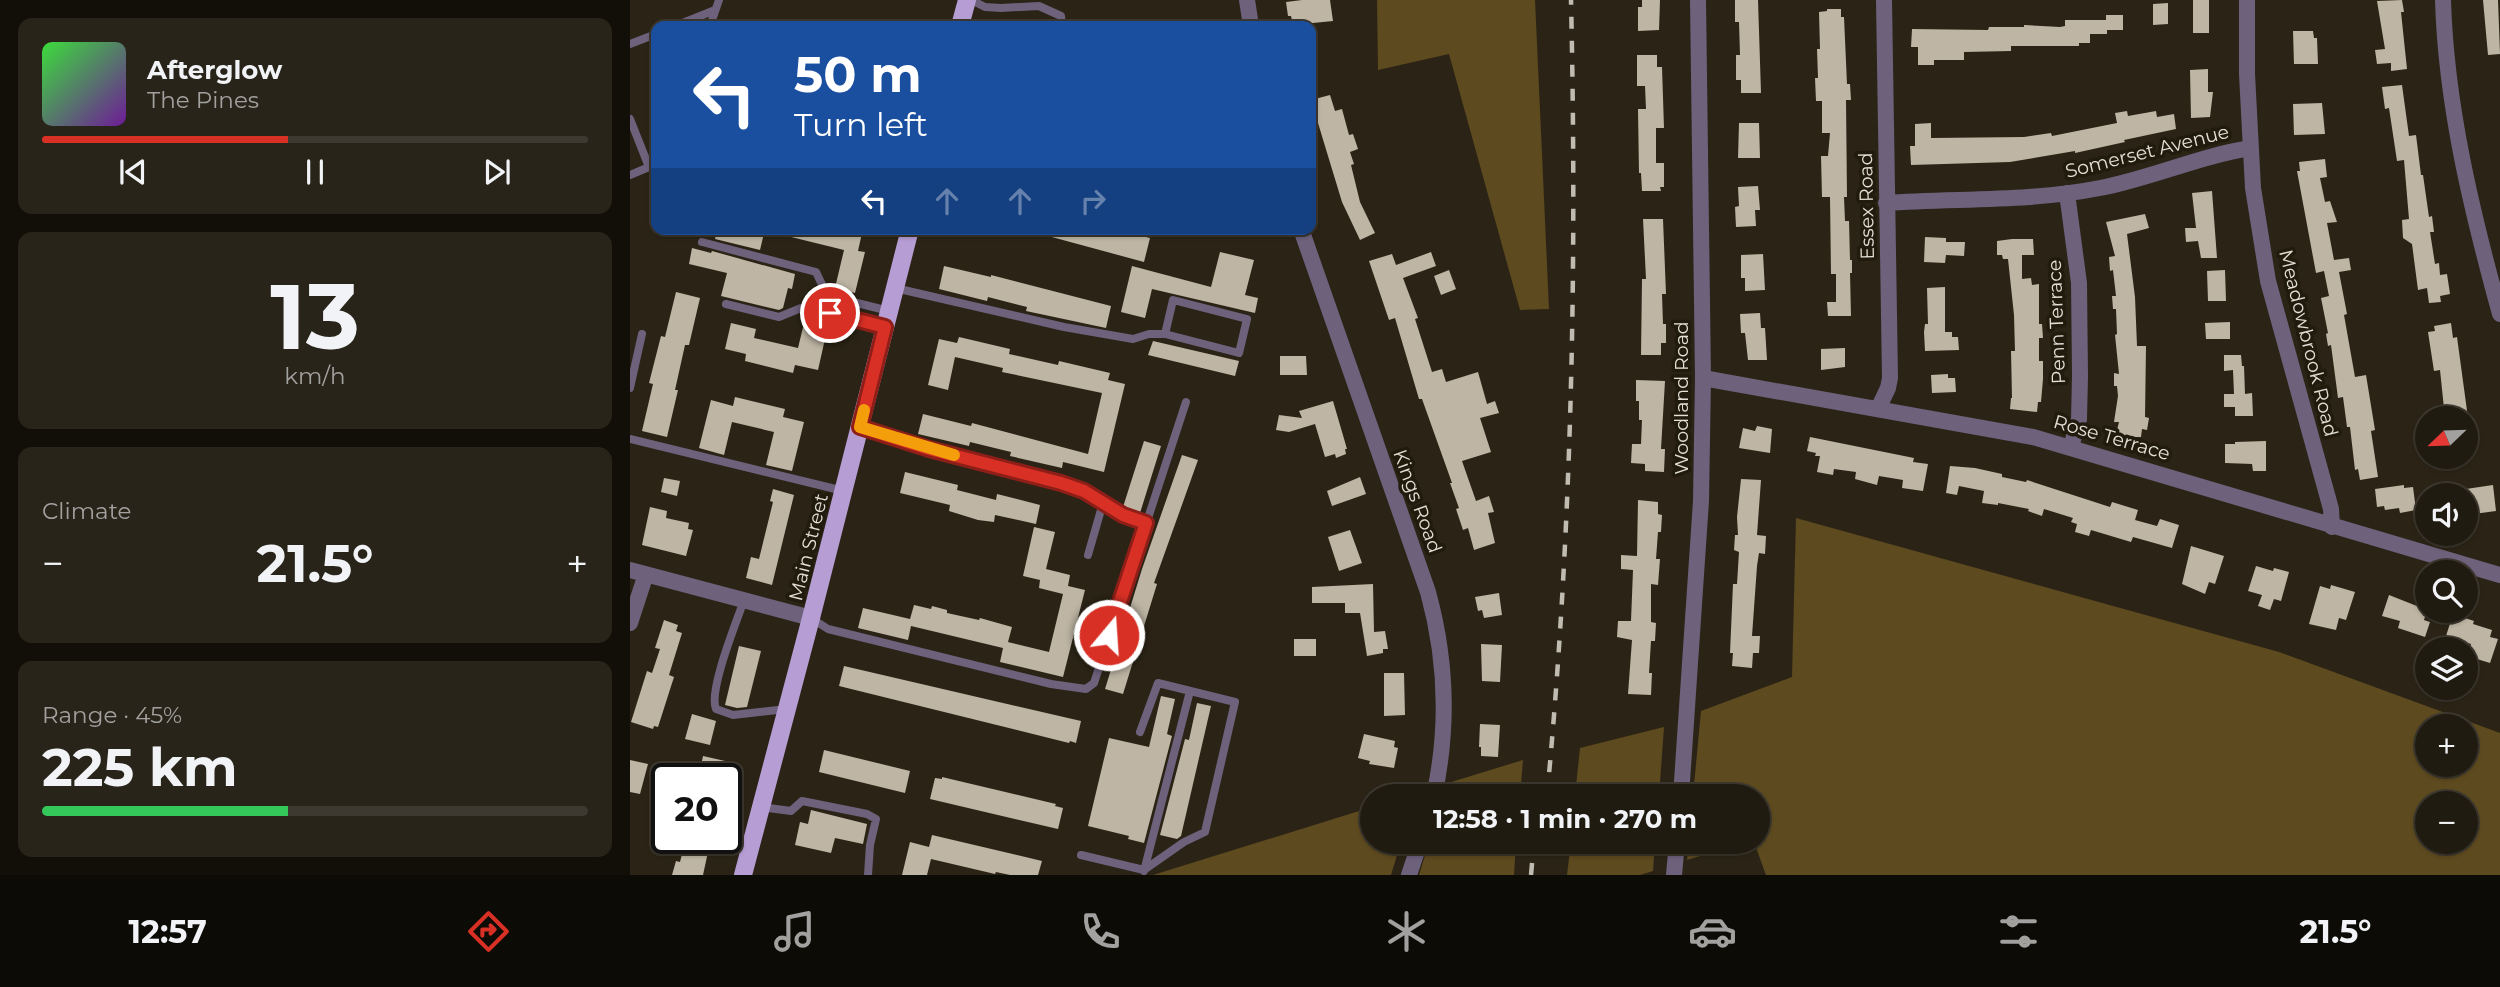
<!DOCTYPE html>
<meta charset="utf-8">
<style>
:root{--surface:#201b10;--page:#282419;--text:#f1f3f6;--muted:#a2a19f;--line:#3d3930;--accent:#d93025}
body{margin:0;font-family:Montserrat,sans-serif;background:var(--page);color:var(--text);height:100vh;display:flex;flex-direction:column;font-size:26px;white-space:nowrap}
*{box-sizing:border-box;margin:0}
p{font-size:23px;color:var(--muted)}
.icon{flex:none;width:38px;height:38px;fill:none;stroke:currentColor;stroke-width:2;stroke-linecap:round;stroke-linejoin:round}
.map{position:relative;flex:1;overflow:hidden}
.drawer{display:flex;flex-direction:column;gap:18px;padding:18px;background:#120f09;width:630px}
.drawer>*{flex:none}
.banner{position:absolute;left:21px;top:21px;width:665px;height:214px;border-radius:14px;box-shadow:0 2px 5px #0004,0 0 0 2px var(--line);background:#1a4fa0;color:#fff;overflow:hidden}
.needle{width:46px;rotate:247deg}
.fabs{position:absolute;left:1785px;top:406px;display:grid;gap:14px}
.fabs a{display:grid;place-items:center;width:63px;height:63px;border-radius:50%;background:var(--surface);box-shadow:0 2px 5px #0004,0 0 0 2px var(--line);font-size:35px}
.speed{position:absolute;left:21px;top:763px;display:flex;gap:14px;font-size:35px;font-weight:700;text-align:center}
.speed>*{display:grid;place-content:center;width:91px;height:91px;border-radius:50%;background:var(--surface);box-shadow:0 2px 5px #0004,0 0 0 2px var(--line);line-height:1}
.speed .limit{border:4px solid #111;border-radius:10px;background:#fff;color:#111}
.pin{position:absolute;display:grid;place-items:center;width:60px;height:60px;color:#fff;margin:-30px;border:4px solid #fff;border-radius:50%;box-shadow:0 2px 7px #0007}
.me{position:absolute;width:77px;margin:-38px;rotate:18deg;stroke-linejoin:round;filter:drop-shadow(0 0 5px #0008)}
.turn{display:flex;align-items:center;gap:24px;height:147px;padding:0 28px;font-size:32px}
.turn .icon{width:91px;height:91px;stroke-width:2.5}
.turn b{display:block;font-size:49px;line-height:60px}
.lanes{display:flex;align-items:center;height:66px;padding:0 28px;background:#0003;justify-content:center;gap:35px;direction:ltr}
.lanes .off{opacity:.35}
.big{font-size:52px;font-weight:700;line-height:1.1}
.drawer .tile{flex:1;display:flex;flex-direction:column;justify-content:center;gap:10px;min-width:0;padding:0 24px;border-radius:14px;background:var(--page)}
.drawer .dial{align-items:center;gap:0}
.dial b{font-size:91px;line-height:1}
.song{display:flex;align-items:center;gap:21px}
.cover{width:84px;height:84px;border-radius:10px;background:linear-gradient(135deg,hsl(120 70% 55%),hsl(280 70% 35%))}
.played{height:7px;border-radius:4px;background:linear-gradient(90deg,var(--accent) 45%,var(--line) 45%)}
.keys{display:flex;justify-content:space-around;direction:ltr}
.heat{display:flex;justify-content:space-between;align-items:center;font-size:38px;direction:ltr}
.charge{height:10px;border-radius:5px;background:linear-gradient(90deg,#34c759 45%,var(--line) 0)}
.trip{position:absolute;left:730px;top:784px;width:410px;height:70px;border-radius:35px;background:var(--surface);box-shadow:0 2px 5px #0004,0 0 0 2px var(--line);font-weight:700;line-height:70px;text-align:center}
.tabs{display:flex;height:112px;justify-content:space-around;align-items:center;background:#0d0b06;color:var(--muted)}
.tabs .icon{width:49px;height:49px}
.tabs .selected{color:var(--accent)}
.tabs b{font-size:32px;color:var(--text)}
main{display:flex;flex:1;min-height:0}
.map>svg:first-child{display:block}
.green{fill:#5e4a1f;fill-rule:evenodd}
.building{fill:#beb5a4}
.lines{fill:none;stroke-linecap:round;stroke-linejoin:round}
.service{stroke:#6d617c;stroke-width:8}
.minor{stroke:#6d617c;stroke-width:16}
.primary{stroke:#b69dd4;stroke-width:18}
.rail{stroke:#c1bcb2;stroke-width:4.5;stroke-dasharray:12 12;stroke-linecap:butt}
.route-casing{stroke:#8d1f18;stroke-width:18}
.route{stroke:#d93025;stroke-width:12}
.slow{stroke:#f59e0b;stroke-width:12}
.labels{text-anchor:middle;stroke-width:7;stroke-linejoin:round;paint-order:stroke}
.street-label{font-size:19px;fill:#e4dfd6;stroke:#211b0d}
</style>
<main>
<section class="drawer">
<div class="tile">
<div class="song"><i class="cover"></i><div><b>Afterglow</b><p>The Pines</p></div></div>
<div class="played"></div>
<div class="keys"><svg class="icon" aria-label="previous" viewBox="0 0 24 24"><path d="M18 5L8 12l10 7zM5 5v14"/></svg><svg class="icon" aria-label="pause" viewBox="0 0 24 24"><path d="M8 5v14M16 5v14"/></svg><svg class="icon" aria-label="next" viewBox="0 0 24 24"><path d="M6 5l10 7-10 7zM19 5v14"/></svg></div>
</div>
<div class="tile dial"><b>13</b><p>km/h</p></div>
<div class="tile"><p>Climate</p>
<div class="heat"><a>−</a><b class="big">21.5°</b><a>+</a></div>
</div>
<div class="tile"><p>Range · 45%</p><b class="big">225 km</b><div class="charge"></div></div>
</section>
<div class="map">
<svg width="1870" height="875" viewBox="0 0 1870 875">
<rect width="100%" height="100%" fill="#2b2416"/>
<path class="green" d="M747 0H905L919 309 890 310 819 54 748 70Z
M1166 518 1649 652 1870 733V875H1136L1124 842H1127V796H1063L1071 711 1162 677ZM1836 726V765H1797V726ZM1797 803H1836V842H1797Z
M1034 727 1029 796H945L950 748Z
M893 760 890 796H814L818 783Z
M742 807V842H771L761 875H523Z
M799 842H886L884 875H789Z
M941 842H1025L1023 871 1010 875H937Z
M1059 842H1116L1057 860Z"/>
<path class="building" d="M672 0H700L703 21 663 25 661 16H658L656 2Z
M1012 0H1030L1029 30 1008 31V7H1012Z
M1105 0H1128L1131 93H1111V80H1106V55H1110L1109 22H1105Z
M1563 0H1579V33H1563Z
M1772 0 1774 12H1771L1777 69 1761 71V63L1747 64 1745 50 1755 49 1747 1Z
M1853 0H1868L1870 54 1858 55Z
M1538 3V24L1523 25V4Z
M1197 9H1211V17H1214L1217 84H1220L1221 100H1216L1217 197H1214L1215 221H1219L1220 260H1222V273H1220L1221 316H1198L1197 302H1206V274H1201L1200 197H1192L1191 156H1198L1200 133H1192V101H1186L1185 78H1188L1187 49H1190L1189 12 1197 11Z
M1476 15H1493V30H1477V34H1460V43H1449V46H1381V51L1334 52V60H1304V65H1288V47H1281L1282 29 1358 30 1359 27H1394V25L1430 27 1435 26V20H1476Z
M1663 31H1683L1684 38H1687L1688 64H1664Z
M1007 55H1027V67H1032L1034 128H1026V163H1034V187H1030L1031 191H1012L1011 173H1009L1008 109H1016L1015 86H1007Z
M1578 69V92H1583L1580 117 1561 118 1560 70Z
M1772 85 1779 136 1786 135 1791 175H1793L1799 217 1802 216 1804 232H1800L1805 264 1809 263 1810 275 1817 274 1820 294 1810 296 1811 302 1799 303 1797 288 1788 290 1782 244 1773 238 1772 220 1779 219 1774 160 1767 161 1759 108 1755 109 1752 87Z
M700 95 705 111 712 109 719 135 723 134 728 149 720 152 724 164 721 165 730 202 745 233 730 240 712 202 681 100Z
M1692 103 1695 134 1664 135 1663 104Z
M1497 111 1498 116 1526 111 1527 117 1544 114 1546 129 1494 140 1495 142 1445 153V151L1380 162 1281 165 1280 146H1285V124L1301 123V138L1394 137 1421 133 1422 136 1487 123 1485 113Z
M1109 123H1129L1130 158H1108Z
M1695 159 1697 177 1690 178 1695 202 1700 201 1707 222 1697 223 1704 260 1719 258 1721 270 1709 272 1717 314 1714 315 1725 377 1736 375 1745 430 1741 431 1748 477 1730 480 1728 469 1725 470 1720 427H1717L1713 397 1708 398 1701 345 1698 346 1696 334 1698 333 1691 298 1699 296 1694 271 1686 273 1667 171H1670L1669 162Z
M1128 186 1130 210H1125L1126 226 1106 227 1105 207 1109 206 1108 187Z
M1582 191 1587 258H1571L1568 241 1556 242 1555 228H1566L1562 193Z
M1515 214 1519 228 1497 234 1505 297 1507 346H1516L1515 417 1519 418 1517 430 1512 429 1511 437H1504L1486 434 1489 422H1484L1488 396 1487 386H1484V373L1489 374 1485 335 1487 334 1486 309H1483L1482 296H1486L1483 270 1480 271 1479 257 1485 256 1476 222Z
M1013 219H1033L1036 294H1032L1033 324H1036V343H1031V355H1011L1012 279H1016Z
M87 229H135L130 250 85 239Z
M149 229H217L232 233 228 251 235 252 225 293 205 288 214 250 149 234Z
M408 229H484L520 238 514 262 407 233Z
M1295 237 1316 238V242H1335L1334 256 1316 255 1315 263 1294 262Z
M1382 239H1403L1404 255H1392V279L1401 278 1402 285 1409 284V324H1412L1413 338H1409V361H1413V379L1411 402H1408L1407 412 1380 409 1381 398H1382L1381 351H1385L1384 315 1378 259H1373L1372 255H1367V241Z
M62 248 81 253 82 251 165 274 162 289 158 288 153 308 149 310 91 296 97 273 59 264Z
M590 252 624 260 615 295 628 298 625 313 522 289 515 318 491 312 502 266 581 287Z
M801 252 806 266 773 278 788 318 785 319 802 372 812 369 816 382 848 372 857 404 865 401 869 413 850 418 861 452 832 461 846 501 859 496 864 512 858 513 865 543 844 550 838 528 833 530 826 509 829 508 820 483H822L792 399H789L765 318 759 320 739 261 762 254 766 265Z
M1133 254 1135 290 1115 291V278H1111V255Z
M314 266 361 277V275L481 306 476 328 396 311 397 307 358 297 357 301 309 289Z
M819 270 826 289 811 295 804 276Z
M1595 270 1596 301H1578L1577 271Z
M1315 287V332H1322V337H1328L1329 350 1295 351 1294 332 1295 324H1298L1297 288Z
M46 292 70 298 59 345H55L45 390H48L37 437 12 431 23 384 19 383 31 336 35 337Z
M1130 313 1131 328H1135L1137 360H1118L1115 333H1111L1110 314Z
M176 315 199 321 188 370 165 365 163 373 115 361 116 354 95 349 101 323 126 329 124 338 168 348Z
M1600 322V339H1576L1575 323Z
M1821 323 1823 338 1827 337 1838 418H1815L1810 370 1804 371 1798 332 1805 331 1804 326Z
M329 337 380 349 379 354 428 365 429 361 480 373 478 380 495 384 474 472 433 462 432 468 380 456 381 452 340 442 339 446 288 434 293 414 341 426 342 423 458 454 472 393 372 372 373 368 325 357 318 390 298 385 309 339 327 343Z
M523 341 609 361 605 376 518 355Z
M1215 348V367L1191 370V349Z
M1594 355H1611L1612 366H1614L1615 394 1622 393 1623 416H1605V407H1594V394H1604L1603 370 1594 371Z
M650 356H676L677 375H650Z
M1318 374V378H1325L1326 392 1302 393 1301 375Z
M1006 380 1035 381 1031 449H1035L1034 472 1015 471V464L1001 463 1002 444H1011L1012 420H1009V401H1006Z
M105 397 155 409 153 417 174 422 162 471 136 465 144 432 102 422 94 455 69 448 81 400 103 406Z
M703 401 717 449H715L716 454 706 458 705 454 695 457 685 424 659 432 646 430 649 415 672 418 669 411Z
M1127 426 1142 429 1140 453 1109 448 1113 428 1125 431Z
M1180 437 1284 458 1283 462 1298 464 1293 491 1272 488 1273 480 1249 476 1247 485 1225 479 1226 472 1204 469 1203 475 1187 472 1190 456H1185L1186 453 1177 451Z
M514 441 531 446 510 513 493 507Z
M1636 441V471H1623L1622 464 1595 463V444H1605V442Z
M552 455 568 460 524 583 527 584 493 694 475 689 512 569Z
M1320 466 1345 468 1372 474V477L1396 482 1397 480 1480 507 1482 502 1508 510 1505 520 1527 526 1530 519 1549 525 1542 548 1503 537 1501 542 1461 530 1459 536 1445 532 1447 524 1441 522 1443 518 1414 509 1412 516 1398 511 1399 509 1368 503V505L1352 503 1354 491 1329 486 1327 495 1316 493Z
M275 472 328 485 327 490 366 500 367 494 410 505 406 524 365 515 364 522 348 520 319 511 320 505 270 493Z
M730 477 736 494 702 506 697 491Z
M34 478 50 481 47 496 31 492Z
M1111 479 1131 480 1127 535 1136 536 1135 554 1129 553 1127 566 1122 636H1130L1129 653H1123L1122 668 1102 666 1103 653H1100L1103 584H1107L1109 552 1104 550 1105 535H1108L1107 517Z
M1774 485V488L1783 487 1786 510 1770 513 1769 508 1755 510 1754 506 1747 507 1745 489Z
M1863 485 1866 511 1836 515V489Z
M143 489 164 495 142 585 116 578 121 557 129 559 143 502 140 501Z
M1008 500 1028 502V514L1032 515 1031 532H1028L1026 559H1030L1028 585 1021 584V622L1026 623 1025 641H1021L1019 673H1022L1021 695 998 694 1002 640 987 637 988 621H1001L1003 570 991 569V555L1007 556Z
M20 507 37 511 36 518 59 523 58 529 63 530 56 556 12 545Z
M404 527 425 532 416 569 440 575 438 586 455 590 433 677 370 662 373 648 281 626 278 640 228 628 233 608 280 619 284 605 301 609 302 606 317 610V613L349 620 350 618 382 627 378 642 419 652 433 594 409 588 410 580 393 576Z
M720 530 732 563 709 571 698 537Z
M1561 546 1594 556 1585 584 1579 582 1575 594 1552 584Z
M1626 566 1643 571 1644 568 1659 572 1651 601 1644 599 1640 610 1628 606 1632 595 1618 591Z
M743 584 744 632 755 631 758 649H753V653L737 656 730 613H715V603H682V587Z
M1701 585 1725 592 1716 620 1709 618 1706 630 1679 624 1690 586 1700 589Z
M869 593 872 615 854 618 852 610 848 611 845 597Z
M1759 595 1797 610 1794 620 1800 622 1795 637 1768 628 1770 621 1752 616Z
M1823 614 1844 621 1843 624 1862 630 1860 637 1868 639 1860 663 1837 656 1841 644 1816 636Z
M34 620 48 625 46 631 52 633 39 675 44 677 28 727 24 726 23 729 1 722 17 671 22 673 30 649 25 648Z
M664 639H686V656H664Z
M851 644 872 645 870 682 852 681Z
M109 646 131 651 117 707 107 708 95 705Z
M214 666 451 721 446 743 440 741 439 743 209 686Z
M754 673H774L775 715 754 716Z
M531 696 545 699 537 734 542 736 514 843 498 839 499 836 458 826 479 738 519 747Z
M567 703 581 706 551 836 547 839 530 835 555 739 559 740Z
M62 714 86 721 80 745 55 739Z
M850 724 870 725 868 757 851 756V747H849Z
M734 734 765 741 764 747 768 748 764 768 739 764 740 761 728 758Z
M194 750 280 771 275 793 189 772Z
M73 756 104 763 100 779H83L69 775Z
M0 760 18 764 10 794 0 792Z
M312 777 426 804 425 806 433 808 428 829 300 799 305 778 312 779Z
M181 810 237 824 233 844 205 838 201 853 165 845 170 822 178 824Z
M302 835 412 861 408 875H380L366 872 365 874 301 859 297 875H272L280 842 299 847Z
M56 838H81L73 875H42L46 861 50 862Z"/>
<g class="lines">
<path class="service" d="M341 0 355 7 371 8 409 6 431 16 432 26
M45 26 85 10
M80 26 89 0
M187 26V23
M0 44 26 34
M0 119 19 167
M0 175 19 167 26 161
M72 242 186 272 195 291 227 303 259 311
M265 288 434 327 503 339 519 334H535L609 353 617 319 543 300 535 334
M96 304 149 317 171 308H180L255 327
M0 388 12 334
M230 427 299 449 431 483 454 491 493 515 515 523
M0 439 214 491
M458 555 473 503
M114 600C107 621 78 691 86 709L103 715 157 709
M181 618 198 629 421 684 456 689 464 683 556 402
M131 807 161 811 172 801 237 814 246 819 240 845 238 875
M451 855 514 870 554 842 575 832 605 702 528 683 510 732
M514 871 560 691"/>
<path class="minor" d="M617 0 621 26
M1617 0V74L1623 188 1638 281 1701 509 1702 527
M1813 0C1816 106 1842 212 1870 314
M1437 193 1449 283 1450 376 1449 419 1441 447
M1256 203C1328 198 1399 202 1470 188 1522 178 1569 156 1621 148
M671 229 798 592C817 661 819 727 804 796
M1073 378 1403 437 1870 575
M1248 409 1258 388 1260 378 1254 0
M0 570 181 618
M0 623 16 574
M1051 796 1071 501 1073 378 1068 0
M779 875 790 842
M1044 875 1047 842"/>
<path class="primary" d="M330 26 337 0
M113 875 181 618 280 229"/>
<path class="rail" d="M917 796C942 531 947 266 941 0
M901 875 904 842"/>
</g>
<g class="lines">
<defs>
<path id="route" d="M200 313 255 327 230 427 299 449 431 483 454 491 493 515 516 523 479 635"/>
</defs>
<use href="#route" class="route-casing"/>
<use href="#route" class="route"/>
<path class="slow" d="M234 410 230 427 324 455"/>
</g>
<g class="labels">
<g class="street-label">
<text transform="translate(1517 151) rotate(-14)" y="7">Somerset Avenue</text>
<text transform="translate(1236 206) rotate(-91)" y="7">Essex Road</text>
<text transform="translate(1426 322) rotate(-92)" y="7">Penn Terrace</text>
<text transform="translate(1679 343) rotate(76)" y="7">Meadowbrook Road</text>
<text transform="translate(1051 398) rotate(-90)" y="7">Woodland Road</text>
<text transform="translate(1482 437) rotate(16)" y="7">Rose Terrace</text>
<text transform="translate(788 501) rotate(70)" y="7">Kings Road</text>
<text transform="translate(178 547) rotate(-76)" y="7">Main Street</text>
</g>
</g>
</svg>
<div class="fabs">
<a><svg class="needle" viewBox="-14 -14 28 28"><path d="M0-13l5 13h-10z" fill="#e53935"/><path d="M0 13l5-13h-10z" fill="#a2a19f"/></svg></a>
<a><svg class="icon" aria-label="sound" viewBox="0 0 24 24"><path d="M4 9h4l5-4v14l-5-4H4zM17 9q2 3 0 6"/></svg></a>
<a><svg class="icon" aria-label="search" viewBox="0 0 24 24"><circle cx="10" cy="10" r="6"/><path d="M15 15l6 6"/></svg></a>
<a><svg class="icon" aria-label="layers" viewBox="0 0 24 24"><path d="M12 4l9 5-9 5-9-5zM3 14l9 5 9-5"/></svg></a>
<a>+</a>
<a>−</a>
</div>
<div class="speed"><div class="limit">20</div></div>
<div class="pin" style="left:200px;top:313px;background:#d93025"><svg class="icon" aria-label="arrive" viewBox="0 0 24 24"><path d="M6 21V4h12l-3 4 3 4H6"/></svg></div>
<svg class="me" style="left:479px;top:635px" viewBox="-20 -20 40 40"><circle r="17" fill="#d93025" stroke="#fff" stroke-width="3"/><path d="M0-11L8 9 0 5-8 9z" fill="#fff"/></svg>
<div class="trip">12:58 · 1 min · 270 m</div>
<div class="banner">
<div class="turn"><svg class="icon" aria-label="left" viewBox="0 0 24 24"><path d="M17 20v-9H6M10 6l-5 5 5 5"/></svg><div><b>50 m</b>Turn left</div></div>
<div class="lanes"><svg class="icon" aria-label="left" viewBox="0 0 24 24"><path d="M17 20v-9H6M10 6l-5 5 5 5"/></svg><svg class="icon off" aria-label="ahead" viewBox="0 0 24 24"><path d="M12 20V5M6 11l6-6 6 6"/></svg><svg class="icon off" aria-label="ahead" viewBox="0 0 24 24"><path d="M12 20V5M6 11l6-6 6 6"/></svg><svg class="icon off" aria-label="right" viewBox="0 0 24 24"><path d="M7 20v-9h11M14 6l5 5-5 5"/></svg></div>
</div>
</div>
</main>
<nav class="tabs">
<b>12:57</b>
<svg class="icon selected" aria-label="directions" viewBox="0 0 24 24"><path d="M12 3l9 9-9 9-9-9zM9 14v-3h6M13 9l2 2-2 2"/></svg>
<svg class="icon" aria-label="music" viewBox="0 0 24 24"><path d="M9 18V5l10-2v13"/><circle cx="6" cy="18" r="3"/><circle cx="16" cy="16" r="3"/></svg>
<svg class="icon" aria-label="phone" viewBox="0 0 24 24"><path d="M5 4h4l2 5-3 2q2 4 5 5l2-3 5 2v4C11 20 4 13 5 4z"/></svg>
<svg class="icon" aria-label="climate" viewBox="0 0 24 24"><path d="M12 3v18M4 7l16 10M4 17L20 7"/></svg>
<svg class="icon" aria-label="car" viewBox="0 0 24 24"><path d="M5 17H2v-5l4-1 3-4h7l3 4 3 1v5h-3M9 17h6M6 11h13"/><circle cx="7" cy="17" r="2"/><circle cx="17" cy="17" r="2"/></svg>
<svg class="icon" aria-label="filters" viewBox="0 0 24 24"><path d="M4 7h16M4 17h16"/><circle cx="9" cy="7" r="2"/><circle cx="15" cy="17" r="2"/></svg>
<b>21.5°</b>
</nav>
